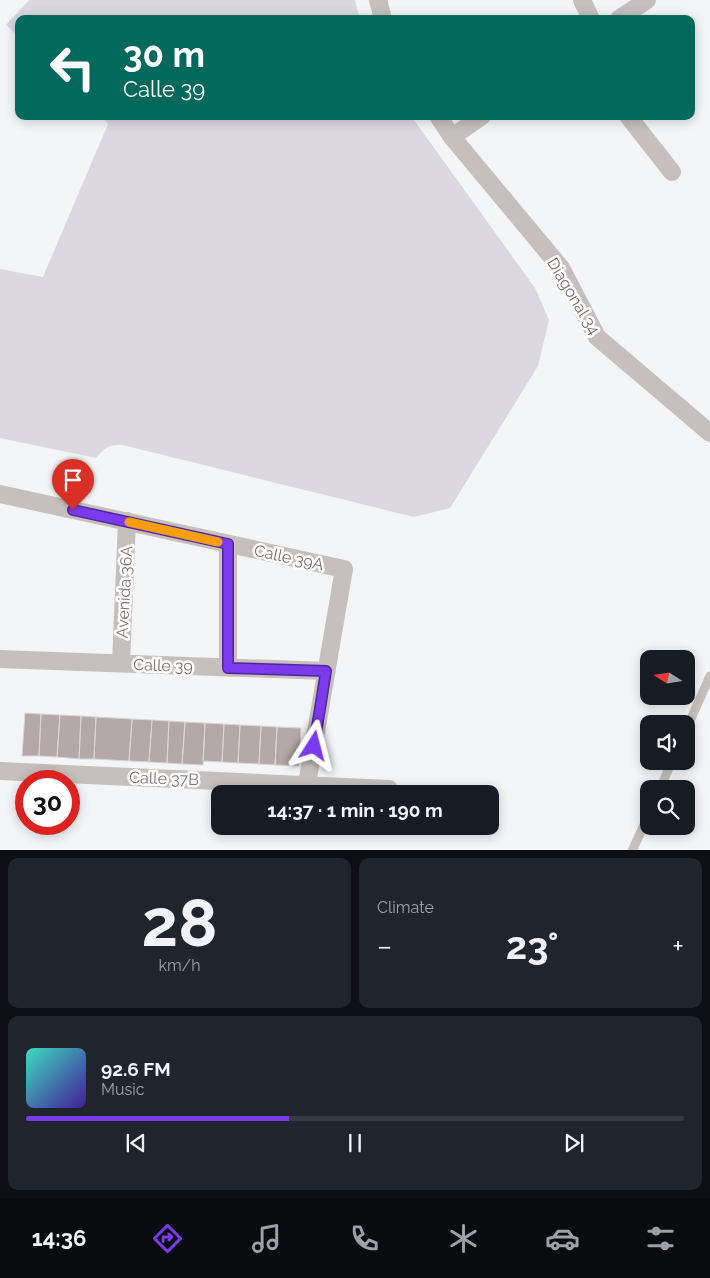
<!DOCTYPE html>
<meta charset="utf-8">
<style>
:root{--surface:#171b24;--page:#20242c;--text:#f1f3f6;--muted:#9ea1a6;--line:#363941;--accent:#7c3aed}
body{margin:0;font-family:Raleway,sans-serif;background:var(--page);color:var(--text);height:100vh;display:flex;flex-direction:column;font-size:19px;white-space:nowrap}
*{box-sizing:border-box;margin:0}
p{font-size:16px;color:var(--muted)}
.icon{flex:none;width:28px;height:28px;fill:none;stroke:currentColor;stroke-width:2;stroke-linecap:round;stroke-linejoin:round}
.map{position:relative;height:850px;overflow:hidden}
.panel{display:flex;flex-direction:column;gap:8px;padding:8px;background:#0d0f14;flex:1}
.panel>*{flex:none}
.hud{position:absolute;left:15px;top:15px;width:680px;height:105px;border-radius:10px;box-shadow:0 2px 12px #0003;background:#00695c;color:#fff;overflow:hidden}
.needle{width:32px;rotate:282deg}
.controls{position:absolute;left:640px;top:650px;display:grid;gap:10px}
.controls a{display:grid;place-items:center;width:55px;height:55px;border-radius:10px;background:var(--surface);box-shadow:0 2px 12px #0003;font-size:25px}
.speed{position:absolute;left:15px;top:770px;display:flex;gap:10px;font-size:25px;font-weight:700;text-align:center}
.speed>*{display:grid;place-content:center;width:65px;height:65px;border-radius:50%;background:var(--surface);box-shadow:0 2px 12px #0003;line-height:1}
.speed .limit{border:8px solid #d22;background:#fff;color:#111}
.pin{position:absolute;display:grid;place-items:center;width:42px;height:42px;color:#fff;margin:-51px -21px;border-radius:50% 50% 50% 0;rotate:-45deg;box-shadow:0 0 5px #0007}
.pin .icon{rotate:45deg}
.me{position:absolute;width:55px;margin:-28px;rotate:9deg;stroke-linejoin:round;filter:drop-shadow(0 0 4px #0008)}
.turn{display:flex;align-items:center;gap:18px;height:105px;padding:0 25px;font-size:22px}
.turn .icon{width:65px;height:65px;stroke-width:2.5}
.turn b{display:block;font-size:35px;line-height:42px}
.big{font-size:38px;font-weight:700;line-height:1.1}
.panel .card{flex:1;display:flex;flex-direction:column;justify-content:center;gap:8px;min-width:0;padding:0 18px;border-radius:10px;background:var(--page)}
.panel .dial{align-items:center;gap:0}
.dial b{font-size:65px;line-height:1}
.song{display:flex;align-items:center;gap:15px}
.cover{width:60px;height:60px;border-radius:8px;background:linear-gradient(135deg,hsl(170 70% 55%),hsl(260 70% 35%))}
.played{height:5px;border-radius:2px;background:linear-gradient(90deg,var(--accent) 40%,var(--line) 40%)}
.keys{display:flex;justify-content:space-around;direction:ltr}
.heat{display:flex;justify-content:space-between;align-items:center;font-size:28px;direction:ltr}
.panel .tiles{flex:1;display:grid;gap:8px;grid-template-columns:1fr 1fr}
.card:last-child{grid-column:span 2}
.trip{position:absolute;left:211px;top:785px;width:288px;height:50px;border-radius:10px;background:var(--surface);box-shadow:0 2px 12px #0003;font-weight:700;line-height:50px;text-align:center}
.tabs{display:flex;height:80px;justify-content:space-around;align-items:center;background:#090b0e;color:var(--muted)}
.tabs .icon{width:35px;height:35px}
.tabs .current{color:var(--accent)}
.tabs b{font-size:22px;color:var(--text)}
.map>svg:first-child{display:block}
.green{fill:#dbd8e0}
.building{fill:#b4a9a8;stroke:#d6d7d8}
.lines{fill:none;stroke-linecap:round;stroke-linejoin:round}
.lane{stroke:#c5bfbe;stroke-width:9}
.street{stroke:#c5bfbe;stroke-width:18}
.route-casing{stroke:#51269a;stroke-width:12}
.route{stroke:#7c3aed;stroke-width:9}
.slow{stroke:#f59e0b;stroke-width:9}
.labels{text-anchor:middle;stroke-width:5;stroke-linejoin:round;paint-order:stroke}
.street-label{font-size:16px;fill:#836d68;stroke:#fff}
</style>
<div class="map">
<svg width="710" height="851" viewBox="0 0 710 851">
<rect width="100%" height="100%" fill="#f4f5f7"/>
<path class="green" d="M29 0H355L360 19H19V37L6 25Z
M101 116H411L535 288 549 320 538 366 450 508 414 517 123 445C109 444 105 448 96 458L0 438V269L43 277 108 124Z"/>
<path class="building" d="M25 713 41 714 39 756H22Z
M41 714 60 715 57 757 39 756Z
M60 715 81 716 79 759 57 757Z
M81 716 96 717 94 759H79Z
M96 717 132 719 129 761 94 759Z
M132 719 152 720 149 762 129 761Z
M152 720 169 721 167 763 149 762Z
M169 721 185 722 182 764 167 763Z
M185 722 205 723 203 765 182 764Z
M205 723 224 724 222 762 203 761Z
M224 724 240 725 238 763 222 762Z
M240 725 261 726 259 764 238 763Z
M261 726 277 727 275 765 259 764Z
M277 727 301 728 299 766 275 765Z"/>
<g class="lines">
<path class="lane" d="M686 730 710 676
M660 789 672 761
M632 851 649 814"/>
<path class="street" d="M378 0 383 19
M582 0 591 19
M619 19 647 0
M438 116 452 137 561 268 597 337 710 433
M628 116 672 172
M452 137 482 116
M0 494 344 569 307 784
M228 544V668
M0 659 326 671
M121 663 127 521
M0 771 389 789"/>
</g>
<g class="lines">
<defs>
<path id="route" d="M73 510 228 544V668L326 671 314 746"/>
</defs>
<use href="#route" class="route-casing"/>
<use href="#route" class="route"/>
<path class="slow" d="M129 522 218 542"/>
</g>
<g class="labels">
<g class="street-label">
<text transform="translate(574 296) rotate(59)" y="6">Diagonal 34</text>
<text transform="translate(289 557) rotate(12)" y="6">Calle 39A</text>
<text transform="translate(124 592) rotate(-87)" y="6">Avenida 36A</text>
<text transform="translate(163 665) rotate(2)" y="6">Calle 39</text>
<text transform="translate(164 778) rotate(2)" y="6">Calle 37B</text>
</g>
</g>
</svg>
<div class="controls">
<a><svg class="needle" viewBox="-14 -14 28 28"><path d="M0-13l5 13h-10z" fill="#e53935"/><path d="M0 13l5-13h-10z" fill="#9ea1a6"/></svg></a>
<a><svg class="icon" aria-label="sound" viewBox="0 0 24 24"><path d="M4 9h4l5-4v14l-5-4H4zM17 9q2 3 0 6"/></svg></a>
<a><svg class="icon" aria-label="search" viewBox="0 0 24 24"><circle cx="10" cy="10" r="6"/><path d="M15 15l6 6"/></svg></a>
</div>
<div class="speed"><div class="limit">30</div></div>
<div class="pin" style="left:73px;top:510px;background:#d93025"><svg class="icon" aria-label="arrive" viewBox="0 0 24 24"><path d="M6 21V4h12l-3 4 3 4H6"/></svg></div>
<svg class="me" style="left:314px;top:746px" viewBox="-20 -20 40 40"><path d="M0-17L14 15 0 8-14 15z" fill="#7c3aed" stroke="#fff" stroke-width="4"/></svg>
<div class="trip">14:37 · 1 min · 190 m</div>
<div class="hud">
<div class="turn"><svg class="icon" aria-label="left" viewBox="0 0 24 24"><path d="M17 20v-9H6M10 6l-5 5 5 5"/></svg><div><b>30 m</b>Calle 39</div></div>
</div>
</div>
<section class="panel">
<div class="tiles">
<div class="card dial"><b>28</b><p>km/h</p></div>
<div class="card"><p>Climate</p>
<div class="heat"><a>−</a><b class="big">23°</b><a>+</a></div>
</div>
<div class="card">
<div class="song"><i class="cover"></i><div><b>92.6 FM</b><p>Music</p></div></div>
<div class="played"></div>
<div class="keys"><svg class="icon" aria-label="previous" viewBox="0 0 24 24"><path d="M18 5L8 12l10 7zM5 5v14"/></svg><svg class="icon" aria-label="pause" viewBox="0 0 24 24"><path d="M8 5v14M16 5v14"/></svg><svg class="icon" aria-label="next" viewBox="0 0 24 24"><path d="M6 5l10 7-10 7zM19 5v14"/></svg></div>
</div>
</div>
</section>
<nav class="tabs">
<b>14:36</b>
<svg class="icon current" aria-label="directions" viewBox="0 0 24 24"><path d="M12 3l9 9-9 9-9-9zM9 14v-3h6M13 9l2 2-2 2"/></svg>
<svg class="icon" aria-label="music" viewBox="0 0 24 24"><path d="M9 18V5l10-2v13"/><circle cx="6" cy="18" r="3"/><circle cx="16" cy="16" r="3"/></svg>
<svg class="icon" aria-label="phone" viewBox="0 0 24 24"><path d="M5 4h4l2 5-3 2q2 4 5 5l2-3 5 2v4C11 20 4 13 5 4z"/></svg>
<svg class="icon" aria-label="climate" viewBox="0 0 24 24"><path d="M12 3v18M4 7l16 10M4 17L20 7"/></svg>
<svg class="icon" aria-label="car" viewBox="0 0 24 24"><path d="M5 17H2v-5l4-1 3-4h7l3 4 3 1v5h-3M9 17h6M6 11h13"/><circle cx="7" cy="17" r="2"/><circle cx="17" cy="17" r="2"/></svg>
<svg class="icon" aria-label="filters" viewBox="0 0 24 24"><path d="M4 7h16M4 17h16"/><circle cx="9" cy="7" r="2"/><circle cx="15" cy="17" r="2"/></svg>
</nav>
